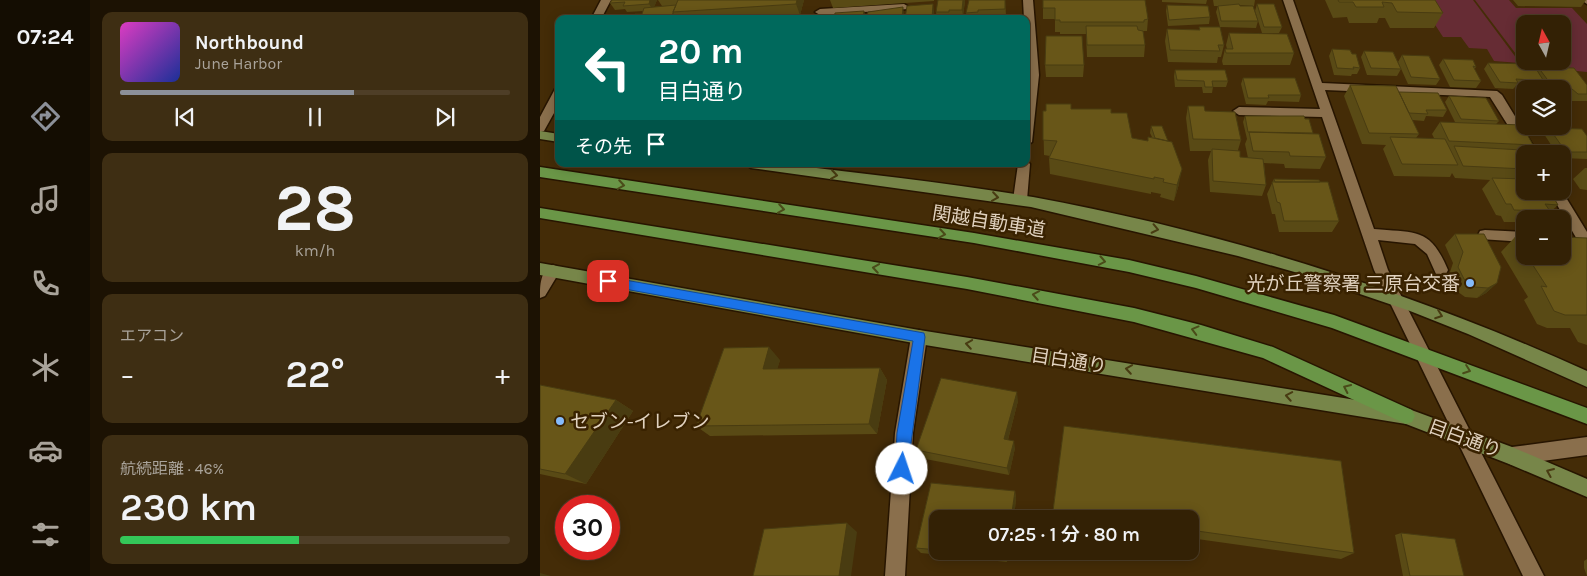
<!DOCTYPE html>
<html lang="ja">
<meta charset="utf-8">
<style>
:root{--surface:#332105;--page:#3e2e13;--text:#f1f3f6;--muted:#a9a39a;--line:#4e3e27;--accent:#8c9099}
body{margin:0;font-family:Karla,"Noto Sans JP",sans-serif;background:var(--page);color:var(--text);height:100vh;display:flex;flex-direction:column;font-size:19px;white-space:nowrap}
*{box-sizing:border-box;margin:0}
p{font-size:16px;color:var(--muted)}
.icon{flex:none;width:28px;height:28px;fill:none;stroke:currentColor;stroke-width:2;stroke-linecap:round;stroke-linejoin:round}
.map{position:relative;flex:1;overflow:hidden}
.panel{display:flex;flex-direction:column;gap:12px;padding:12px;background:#1c1203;width:450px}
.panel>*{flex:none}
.guide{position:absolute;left:15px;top:15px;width:475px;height:152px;border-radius:10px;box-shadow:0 2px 12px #0003,0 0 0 1px var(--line);background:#00695c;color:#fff;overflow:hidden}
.needle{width:32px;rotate:352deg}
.tools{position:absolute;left:976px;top:15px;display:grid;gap:10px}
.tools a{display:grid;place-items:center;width:55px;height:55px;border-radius:10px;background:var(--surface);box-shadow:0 2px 12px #0003,0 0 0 1px var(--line);font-size:25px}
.speed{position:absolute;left:15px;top:495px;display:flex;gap:10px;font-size:25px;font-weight:700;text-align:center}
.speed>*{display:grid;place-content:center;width:65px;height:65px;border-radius:50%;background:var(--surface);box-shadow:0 2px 12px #0003,0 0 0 1px var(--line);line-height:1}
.speed .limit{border:8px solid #d22;background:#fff;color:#111}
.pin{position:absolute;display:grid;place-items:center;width:42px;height:42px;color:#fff;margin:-21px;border-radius:10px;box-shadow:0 2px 8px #0006}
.me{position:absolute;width:55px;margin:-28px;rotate:4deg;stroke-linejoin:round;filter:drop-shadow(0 0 4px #0008)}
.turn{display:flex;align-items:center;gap:18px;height:105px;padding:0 20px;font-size:22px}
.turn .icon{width:65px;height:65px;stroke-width:2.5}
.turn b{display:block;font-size:35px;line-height:42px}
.then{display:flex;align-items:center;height:48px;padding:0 20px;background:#0003;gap:10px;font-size:19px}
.big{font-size:38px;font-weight:600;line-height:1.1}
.panel .card{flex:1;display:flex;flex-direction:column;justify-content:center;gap:8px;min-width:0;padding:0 18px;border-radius:10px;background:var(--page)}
.panel .dial{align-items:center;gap:0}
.dial b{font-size:65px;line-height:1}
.song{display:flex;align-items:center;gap:15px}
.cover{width:60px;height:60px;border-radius:8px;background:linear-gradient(135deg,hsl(310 70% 55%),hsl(230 70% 35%))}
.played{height:5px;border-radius:2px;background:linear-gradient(90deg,var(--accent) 60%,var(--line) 60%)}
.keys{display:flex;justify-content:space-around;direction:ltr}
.heat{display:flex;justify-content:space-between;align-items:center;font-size:28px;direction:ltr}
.charge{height:8px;border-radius:4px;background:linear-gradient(90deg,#34c759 46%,var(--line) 0)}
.trip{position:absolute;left:389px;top:510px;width:270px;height:50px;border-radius:10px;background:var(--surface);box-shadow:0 2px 12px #0003,0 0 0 1px var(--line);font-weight:600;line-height:50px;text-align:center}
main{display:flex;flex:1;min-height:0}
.tabs{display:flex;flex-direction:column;width:90px;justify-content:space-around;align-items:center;background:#140d02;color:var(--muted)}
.tabs .icon{width:35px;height:35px}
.tabs .selected{color:var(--accent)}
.tabs b{font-size:22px;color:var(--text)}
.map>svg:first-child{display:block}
.green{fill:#662c34;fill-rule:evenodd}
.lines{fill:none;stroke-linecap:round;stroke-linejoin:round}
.minor-casing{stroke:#271500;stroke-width:3}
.major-casing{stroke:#271500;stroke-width:3}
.highway-casing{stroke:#271500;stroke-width:3}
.minor{fill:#8a6f4c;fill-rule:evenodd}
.major{fill:#778649;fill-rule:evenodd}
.highway{fill:#6a9647;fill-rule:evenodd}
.wall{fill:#594a15}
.shaded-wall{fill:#493c11}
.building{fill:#685618;stroke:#493c11}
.oneway{stroke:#483b12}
.oneway2{stroke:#4a4b19}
.route{fill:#1a73e8;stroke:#114b97}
.poi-dot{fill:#85bbfb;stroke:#392200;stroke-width:2}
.labels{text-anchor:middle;stroke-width:5;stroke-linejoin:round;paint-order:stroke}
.street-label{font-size:19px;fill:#e1d2bf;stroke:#392200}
.poi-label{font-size:19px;fill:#e1d2bf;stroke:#392200;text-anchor:end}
</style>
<main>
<nav class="tabs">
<b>07:24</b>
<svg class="icon selected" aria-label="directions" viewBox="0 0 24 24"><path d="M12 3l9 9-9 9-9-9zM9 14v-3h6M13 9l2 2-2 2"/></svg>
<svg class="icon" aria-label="music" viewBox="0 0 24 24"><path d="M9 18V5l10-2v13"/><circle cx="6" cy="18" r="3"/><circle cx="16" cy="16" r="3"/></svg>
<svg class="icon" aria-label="phone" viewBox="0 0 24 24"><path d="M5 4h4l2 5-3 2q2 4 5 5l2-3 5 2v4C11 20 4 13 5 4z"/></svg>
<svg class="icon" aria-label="climate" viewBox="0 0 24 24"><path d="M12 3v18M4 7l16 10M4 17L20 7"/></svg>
<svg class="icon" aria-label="car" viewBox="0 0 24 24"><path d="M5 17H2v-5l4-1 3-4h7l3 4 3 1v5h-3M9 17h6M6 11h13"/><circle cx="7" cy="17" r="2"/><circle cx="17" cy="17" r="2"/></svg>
<svg class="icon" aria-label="filters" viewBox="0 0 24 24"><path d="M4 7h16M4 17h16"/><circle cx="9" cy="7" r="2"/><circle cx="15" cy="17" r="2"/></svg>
</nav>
<section class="panel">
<div class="card">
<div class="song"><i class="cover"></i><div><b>Northbound</b><p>June Harbor</p></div></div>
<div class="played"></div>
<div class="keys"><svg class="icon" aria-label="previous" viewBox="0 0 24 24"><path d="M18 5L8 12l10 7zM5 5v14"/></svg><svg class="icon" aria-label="pause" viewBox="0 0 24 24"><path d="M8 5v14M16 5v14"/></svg><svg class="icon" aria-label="next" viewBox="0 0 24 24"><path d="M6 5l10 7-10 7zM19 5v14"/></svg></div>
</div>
<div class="card dial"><b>28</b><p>km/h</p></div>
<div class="card"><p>エアコン</p>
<div class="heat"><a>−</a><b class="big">22°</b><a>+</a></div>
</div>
<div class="card"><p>航続距離 · 46%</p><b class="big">230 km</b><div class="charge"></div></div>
</section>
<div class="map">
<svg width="1047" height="576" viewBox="0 0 1047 576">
<rect width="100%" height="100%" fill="#442c07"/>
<path class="green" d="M879 0H933L980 63 954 61 947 49 929 48 921 37H903Z
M935 0H969L976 8H1032L1047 24V72L985 66ZM985 24H1022V61H985Z"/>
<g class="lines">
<defs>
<path id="minor" d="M61 0H71L61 19H51Z
M483 0H493L499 75 492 142 486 146V19H484Z
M743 0H753L782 83 957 91 962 95 998 154H986L950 97 785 90 834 229C876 233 890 227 908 270L906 274H896L887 254 875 244 838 240 848 270 1004 576H983L834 270 782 117 699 115 693 111 699 107 780 109Z
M1041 0H1047V4Z
M364 4 369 7 368 9 280 15 275 12 280 9Z
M19 88V104L4 131 0 132V117L15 89Z
M486 160 490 164 487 200 480 205 473 200 478 164H486Z
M1009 191H1022L1047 232V250L1042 248Z
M945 230 985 232V242L940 239 938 235 940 231Z
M13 265 18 267 20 271 5 296 0 298C0 286 0 270 13 265Z
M379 330 385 332 387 337 373 433 365 576H345L355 433 371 337 373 332Z
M1047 437V455L972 465 966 462 963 456 966 450 972 447Z"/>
<path id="major" d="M0 131 19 134V142L0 139Z
M205 164H243C326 174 410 183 493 197 684 232 870 291 1047 371V387L928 334 870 311 758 273 698 256 491 207 211 168Z
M0 263 379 330 866 408 972 447 1047 479V497L969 464 866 424 379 344 0 275Z"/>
<path id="highway" d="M0 167 434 233 589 260 656 276 794 315 1047 408V424L792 328 656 288 589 272 434 243 0 177Z
M0 208 427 277 594 308 661 325 733 347 872 410 875 416 872 422 866 424 723 358 594 322 427 289 0 218Z"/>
</defs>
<use href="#minor" class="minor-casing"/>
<use href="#major" class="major-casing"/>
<use href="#highway" class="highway-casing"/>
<use href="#minor" class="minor"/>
<use href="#major" class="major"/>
<use href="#highway" class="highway"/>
</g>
<path class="wall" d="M72 0H117L114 7 122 6 118 0H264L260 15 208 19H65L91 15 93 18 102 14 103 11 87 12 85 9 75 10 70 3Z
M290 0H394V1L293 8Z
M465 0 466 15 439 16 438 19H427L426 13Z
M503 0 608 19 607 31H603L605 45 604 57H547L546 34H520V32H515V19H503Z
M622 0H667L666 4 622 2Z
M673 0H715L714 6 699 5 718 21 716 28 680 27 676 12 678 6H674Z
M785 0H895L903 13 894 28H850L845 18H839L837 23H809L807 17 793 18Z
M973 0H1046L1041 7 978 6Z
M425 1 423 16H410V17H419V19H397L396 12Z
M717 4 742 27 739 33H722L715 11Z
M627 5 670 17 669 24 628 26 626 11Z
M659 27 684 45 681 57H678L677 63 628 62 625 41 627 29 659 30Z
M689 33 754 53 750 65H683L682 61 685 49H687L686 45Z
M792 49 812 54 820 68 817 74H812L811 76 794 75 789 56Z
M824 51 861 69 857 76 827 75 821 57Z
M862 55 900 79 896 85 868 84 858 62Z
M903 59 936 67 934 70 941 81 936 88 910 87 899 65Z
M948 63 996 70 998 67 1047 85V101H1032L1022 92V89H1004L1003 87 1001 89H987L986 86H976L973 89 955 88 944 69Z
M505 65H544L543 77H506Z
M635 70 688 81 686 87H673L672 93H663L662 87H635L634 76Z
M703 78 761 95 759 102 728 101 726 105 706 104 701 84Z
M810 85 859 92 907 110 903 117 886 116 884 121 872 120 879 134 876 138H894L892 134 900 122H915L905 102 909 96 959 121 956 124 993 145 985 154V191L1018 205 1006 216H1005L1002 219H985V222H964L961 216 956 215 942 189 950 180 915 178 912 173 910 177 854 176 843 149 846 145 822 144 804 96Z
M648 106 665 111 701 140 698 150 700 157 708 158 705 144 707 139 703 122 705 116 773 133V134L786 157 780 169 745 168 744 164 724 163 726 185 722 196 670 192 668 160 671 151H650L646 118Z
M531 109 571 113 592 138 608 141V137H612L610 133 611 126 639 184 634 201 620 197 621 194 611 192V194L510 174 509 158 510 156 504 155 503 111Z
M1009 128 1047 136V159L1022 158V154H1017L1004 134Z
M1045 168H1047V190L1040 189 1033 179Z
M734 179 799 221 792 232H739L735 214H732L727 194Z
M915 234 957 283 946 293 937 298 925 297 914 289 908 278 913 263 905 245Z
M975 237H985V256H1022L1047 238V345L1038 342 1030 328H1007L997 324 984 300 988 297 961 252Z
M240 360 237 369 340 368 347 380 337 434 170 436 156 426Z
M0 385 76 400 93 411 46 484 0 474Z
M478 401 468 440 475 448 469 475 380 458 376 450Z
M524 426 801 461 814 553 801 559 650 538V519H513V511Z
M391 483 475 491 476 498 474 519H398V551H469L467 562 381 553 376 548Z
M861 533 924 576H863L855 535Z
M1047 559V576L1044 568V561Z"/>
<path class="shaded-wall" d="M110 0H117L113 10 109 4Z
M257 0H264L260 15 256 4Z
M423 0H425V1L423 16 422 10Z
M393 4 394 11V19H392Z
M363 7 364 14V19H362Z
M324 11 326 17V19H323Z
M133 13 137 19H134L132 16Z
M642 169 639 184 634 201 637 185Z
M957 283 946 293 937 298 948 288Z
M229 347 240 360 234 381 223 369Z
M340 368 347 380 337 434 329 424Z
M477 392 478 401 466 447 464 439Z
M76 400 93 411 46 484 25 474Z
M474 441 475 448 469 475 467 468Z
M475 491 476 498 474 519H471Z
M307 523 317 532 311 576H299Z
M466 551H469L467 562 465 558Z
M0 573 11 576H0Z"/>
<path class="building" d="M72 0H110L109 4 83 6 85 2 70 3Z
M138 0H257L256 4 133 12Z
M398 0H423L422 10H409V12H396Z
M429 0H465V9L438 10V12L426 13Z
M503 0H605L608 19 604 20V22H520V20H515V8H503Z
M798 0H895L903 13 857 12 852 3 842 2 844 7H816L813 2H799Z
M393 4 392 19H365L367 6Z
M699 4 700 6H713L718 21H681L678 6Z
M717 4H734L742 27H724Z
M136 5 133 12V13L132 16 121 17 120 19H93L95 14H102L104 8Z
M627 5 668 6 670 17 629 20Z
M363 7 362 19H326L328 12Z
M324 11 323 19H294L295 13Z
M91 15 89 19H65L66 17Z
M398 17H419V19H398Z
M546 26H597L598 30 603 31 605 45H547Z
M659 27H680L684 45H678L680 51 630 50 627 29 660 30Z
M689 33 747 34 754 53H686L685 49H693Z
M506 36H542L544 65H505Z
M792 49 810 50 812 54H816L820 68 813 67 814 69 797 68Z
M824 51 853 52 861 69 831 68Z
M862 55 889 56 900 79 871 77Z
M903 59 933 60 936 67 933 66 941 81 914 80Z
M948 63 993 64 1005 83H993L991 80 976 79 978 83 960 82Z
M998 67 1034 68 1047 85V94H1038L1026 84 1010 83Z
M635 70H685L688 81H672L673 87H665L664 81 637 80Z
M703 78H755L761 95H728L729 98H708Z
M810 85 856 86 879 134 829 133Z
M859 92 898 93 907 110H886L888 114 869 113Z
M909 96 946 98 959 121 921 119Z
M506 104H531V109H571V113H587L592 138 608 141V137L632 142 642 169 637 185 623 182 624 179 614 177V179L509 158 517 141 503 140V111H506Z
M648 106H664L665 111 695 112 701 140 653 139Z
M705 116H764L765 119H769L773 133 708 132Z
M900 122 982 125 993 145 909 141Z
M611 126H622L628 141 615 138Z
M1009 128 1042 129 1047 136V152H1026Z
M709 132 779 134 786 157 750 156 749 152 713 151Z
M850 137 905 139 918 165 862 164Z
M914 146 998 151 1000 154H985V169L923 166Z
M672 149 700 151V157L723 159 726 185 673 181Z
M952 178 985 179V191H1010L1018 205 1005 204 1010 211 974 210 971 204H966Z
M734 179 779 180 780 182H735Z
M732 182H788L799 221H744L740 203 737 202Z
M915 234H944L961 267 957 283 948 288 935 287 924 279 918 267 923 252Z
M975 237H985V253Z
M1022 237 1047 238V315H1025L1014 311 1001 286 1007 287 987 256H1022Z
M229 347 223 369 340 368 329 424 156 426 184 348Z
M401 378 477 392 464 439 474 441 467 468 376 450Z
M0 385 76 400 25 474 0 469Z
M524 426 801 461 814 553 650 530V519H567L513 511Z
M391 483 475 491 471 519H398V550L376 548Z
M307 523 299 576H213L224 529Z
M861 533 915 539 924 576H870Z
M406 551H466L465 558Z"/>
<defs><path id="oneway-chevron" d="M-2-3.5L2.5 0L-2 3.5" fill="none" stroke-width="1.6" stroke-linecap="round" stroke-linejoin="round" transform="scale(1.25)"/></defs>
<g class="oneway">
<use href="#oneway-chevron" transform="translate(294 175) rotate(8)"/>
<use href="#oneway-chevron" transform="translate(455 197) rotate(8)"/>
<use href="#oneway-chevron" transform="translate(615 229) rotate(12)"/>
<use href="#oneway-chevron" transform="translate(899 315) rotate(20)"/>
<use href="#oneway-chevron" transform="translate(429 344) rotate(-171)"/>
<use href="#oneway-chevron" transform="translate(589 369) rotate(-171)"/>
<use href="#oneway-chevron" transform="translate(749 396) rotate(-170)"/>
<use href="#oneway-chevron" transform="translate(1010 472) rotate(-157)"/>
</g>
<g class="oneway2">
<use href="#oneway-chevron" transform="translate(81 185) rotate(9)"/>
<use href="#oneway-chevron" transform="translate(241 209) rotate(9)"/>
<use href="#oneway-chevron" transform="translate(402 234) rotate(9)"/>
<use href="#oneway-chevron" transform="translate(562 261) rotate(11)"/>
<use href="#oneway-chevron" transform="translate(336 268) rotate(-171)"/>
<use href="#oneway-chevron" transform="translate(496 295) rotate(-170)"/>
<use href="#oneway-chevron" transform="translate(655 330) rotate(-165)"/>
<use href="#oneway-chevron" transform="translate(927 370) rotate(20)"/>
<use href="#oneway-chevron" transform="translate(807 388) rotate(-155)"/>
</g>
<path class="route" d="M68 277 384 333 385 337 367 474 362 476 357 474 355 469 357 433 373 341 68 286 62 281Z"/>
<g class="poi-dot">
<circle cx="930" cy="283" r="5"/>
<circle cx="20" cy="421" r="5"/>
</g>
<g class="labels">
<g class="street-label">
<text transform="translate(449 221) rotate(9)" y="7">関越自動車道</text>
<text transform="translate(529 360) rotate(9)" y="7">目白通り</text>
<text transform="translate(925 438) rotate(20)" y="7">目白通り</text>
</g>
<g class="poi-label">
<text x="920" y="290">光が丘警察署 三原台交番</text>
<text x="30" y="428" text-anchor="start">セブン-イレブン</text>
</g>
</g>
</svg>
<div class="tools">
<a><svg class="needle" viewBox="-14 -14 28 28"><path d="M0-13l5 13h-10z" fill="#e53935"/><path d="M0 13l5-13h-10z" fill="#a9a39a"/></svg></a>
<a><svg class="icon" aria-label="layers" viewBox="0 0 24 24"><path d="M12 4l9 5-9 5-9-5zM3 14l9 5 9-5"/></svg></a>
<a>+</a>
<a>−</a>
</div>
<div class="speed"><div class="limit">30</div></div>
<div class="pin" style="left:68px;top:281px;background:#d93025"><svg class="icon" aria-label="arrive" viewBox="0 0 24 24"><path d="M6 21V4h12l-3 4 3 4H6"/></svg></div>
<svg class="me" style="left:362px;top:469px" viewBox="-20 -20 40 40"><circle r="19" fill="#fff"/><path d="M0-13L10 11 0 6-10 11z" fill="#1a73e8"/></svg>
<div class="trip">07:25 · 1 分 · 80 m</div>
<div class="guide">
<div class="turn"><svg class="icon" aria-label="left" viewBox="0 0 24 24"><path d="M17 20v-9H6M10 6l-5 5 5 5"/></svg><div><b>20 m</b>目白通り</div></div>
<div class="then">その先<svg class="icon" aria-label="arrive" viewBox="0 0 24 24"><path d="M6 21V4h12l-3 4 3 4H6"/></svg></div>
</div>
</div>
</main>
